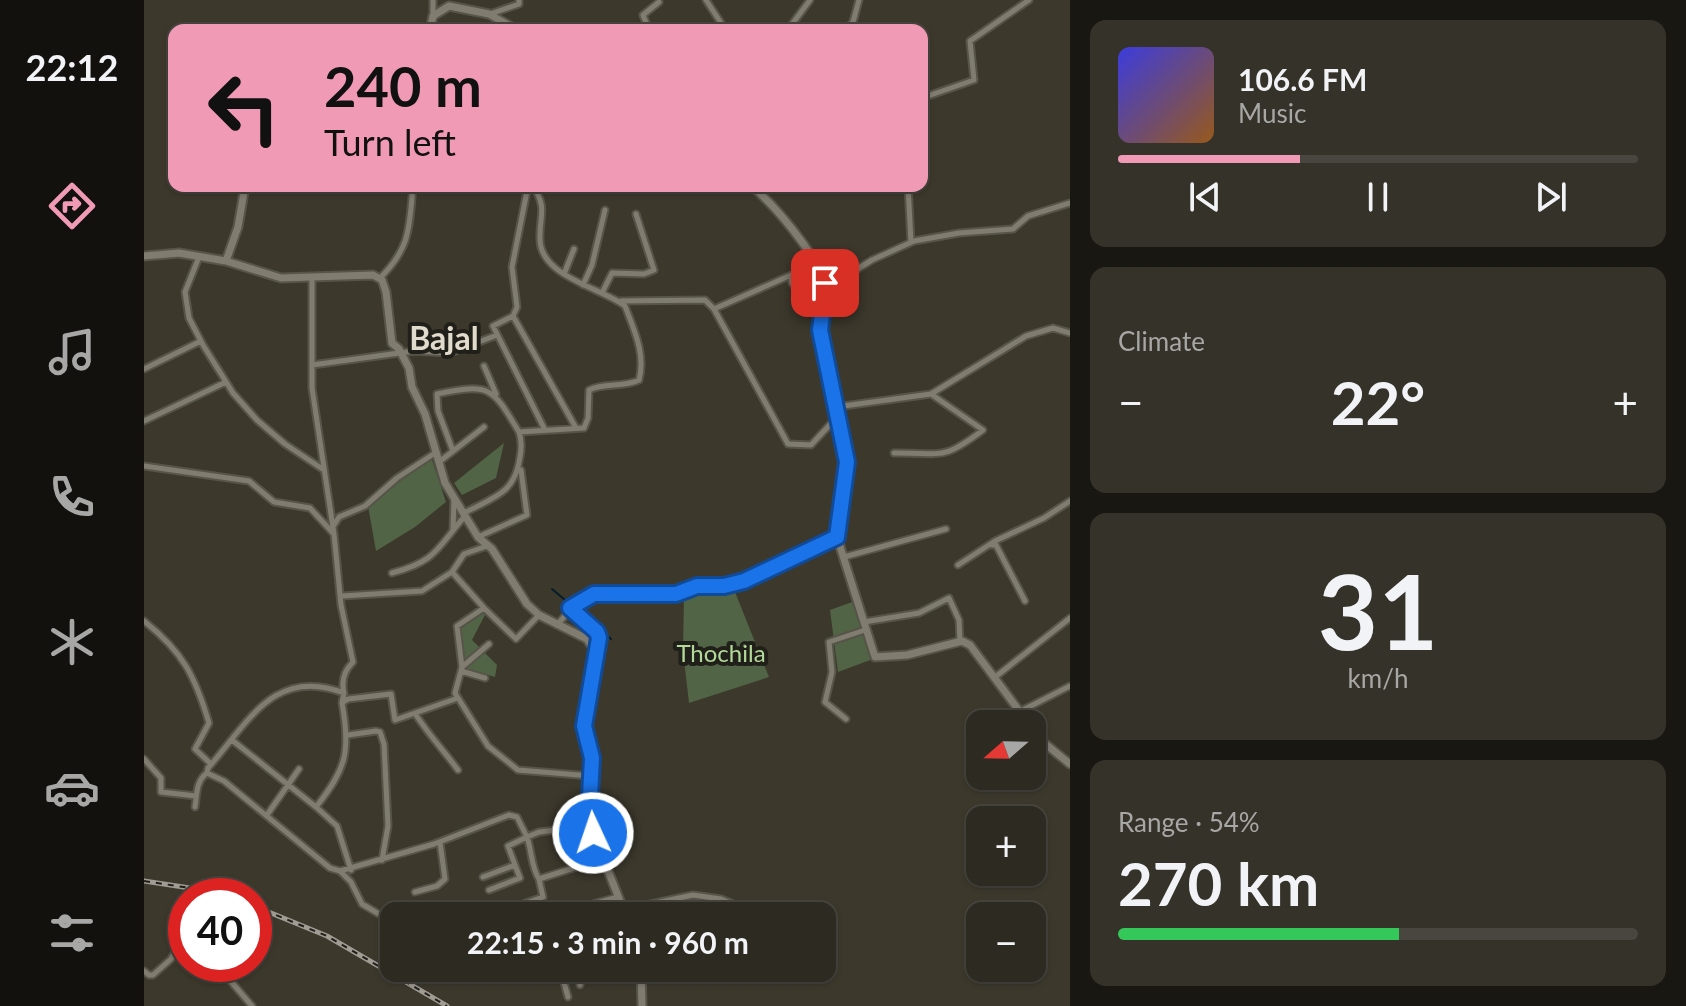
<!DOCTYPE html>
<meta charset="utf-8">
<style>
:root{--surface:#2d2a21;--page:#35322a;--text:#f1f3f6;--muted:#a7a7a5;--line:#48463f;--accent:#f09ab5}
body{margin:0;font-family:Lato,sans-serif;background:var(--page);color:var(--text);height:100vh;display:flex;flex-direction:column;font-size:30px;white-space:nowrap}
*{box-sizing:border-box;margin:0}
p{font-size:26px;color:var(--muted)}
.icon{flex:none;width:44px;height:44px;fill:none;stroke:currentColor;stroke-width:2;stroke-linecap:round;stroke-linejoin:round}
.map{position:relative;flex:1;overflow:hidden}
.side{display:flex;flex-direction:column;gap:20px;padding:20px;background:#191712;width:616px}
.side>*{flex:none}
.hud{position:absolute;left:24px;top:24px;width:760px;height:168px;border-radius:16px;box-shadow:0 2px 6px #0004,0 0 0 2px var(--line);background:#f09ab5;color:#111;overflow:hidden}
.needle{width:52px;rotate:250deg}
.tools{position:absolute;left:822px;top:710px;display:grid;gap:16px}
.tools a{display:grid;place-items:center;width:80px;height:80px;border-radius:16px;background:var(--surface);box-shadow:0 2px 6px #0004,0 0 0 2px var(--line);font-size:40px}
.speed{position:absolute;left:24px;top:878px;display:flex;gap:16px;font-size:40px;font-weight:700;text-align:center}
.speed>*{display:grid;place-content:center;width:104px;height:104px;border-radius:50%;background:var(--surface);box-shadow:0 2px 6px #0004,0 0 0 2px var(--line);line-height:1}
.speed .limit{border:12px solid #d22;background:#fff;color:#111}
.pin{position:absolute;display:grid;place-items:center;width:68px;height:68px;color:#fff;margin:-34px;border-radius:16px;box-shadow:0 4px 12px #0006}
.me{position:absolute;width:88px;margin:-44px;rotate:357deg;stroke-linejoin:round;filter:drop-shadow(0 0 6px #0008)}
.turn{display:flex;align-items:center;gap:28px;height:168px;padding:0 24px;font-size:36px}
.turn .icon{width:104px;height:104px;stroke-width:2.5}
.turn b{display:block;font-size:56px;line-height:68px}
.big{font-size:60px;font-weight:700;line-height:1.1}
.side .widget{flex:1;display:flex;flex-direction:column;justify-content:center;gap:12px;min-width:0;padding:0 28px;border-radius:16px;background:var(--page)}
.side .dial{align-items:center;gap:0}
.dial b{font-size:104px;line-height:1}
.song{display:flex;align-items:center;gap:24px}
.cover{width:96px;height:96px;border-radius:12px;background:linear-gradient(135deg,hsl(240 70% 55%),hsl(30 70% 35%))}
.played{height:8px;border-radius:4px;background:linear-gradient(90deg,var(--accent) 35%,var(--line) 35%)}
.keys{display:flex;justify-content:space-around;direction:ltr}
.heat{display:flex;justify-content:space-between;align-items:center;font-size:44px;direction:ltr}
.charge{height:12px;border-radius:6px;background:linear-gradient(90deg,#34c759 54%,var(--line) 0)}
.trip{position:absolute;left:236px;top:902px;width:456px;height:80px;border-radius:16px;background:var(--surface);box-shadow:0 2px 6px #0004,0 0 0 2px var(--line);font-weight:700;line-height:80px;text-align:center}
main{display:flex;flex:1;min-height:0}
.menu{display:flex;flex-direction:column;width:144px;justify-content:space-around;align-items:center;background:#12110d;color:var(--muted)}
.menu .icon{width:56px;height:56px}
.menu .selected{color:var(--accent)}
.menu b{font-size:36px;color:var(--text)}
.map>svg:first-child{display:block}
.green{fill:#516445}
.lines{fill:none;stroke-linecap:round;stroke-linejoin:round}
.stream{stroke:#051e2b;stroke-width:2}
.street-casing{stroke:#57544a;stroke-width:9}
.secondary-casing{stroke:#57544a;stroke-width:11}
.street{stroke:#817c70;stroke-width:5}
.secondary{stroke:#817c70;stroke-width:7}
.rail-casing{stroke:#a09c93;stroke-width:5}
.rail{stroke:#211f1a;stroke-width:2;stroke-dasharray:6;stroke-linecap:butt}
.route-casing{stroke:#114b97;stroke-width:20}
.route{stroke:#1a73e8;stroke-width:14}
.labels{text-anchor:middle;stroke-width:8;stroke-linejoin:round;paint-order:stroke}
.park-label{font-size:24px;fill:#b2d998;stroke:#211f1a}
.district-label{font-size:32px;font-weight:bold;fill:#e0dbcc;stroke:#211f1a}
</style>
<main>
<nav class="menu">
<b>22:12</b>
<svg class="icon selected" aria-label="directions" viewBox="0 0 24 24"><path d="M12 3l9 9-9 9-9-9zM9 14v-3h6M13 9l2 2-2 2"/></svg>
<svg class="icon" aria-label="music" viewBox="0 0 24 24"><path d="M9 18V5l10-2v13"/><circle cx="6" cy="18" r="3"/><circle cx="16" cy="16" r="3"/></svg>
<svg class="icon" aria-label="phone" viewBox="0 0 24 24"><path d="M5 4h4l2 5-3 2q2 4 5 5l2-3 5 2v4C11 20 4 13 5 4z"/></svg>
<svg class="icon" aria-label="climate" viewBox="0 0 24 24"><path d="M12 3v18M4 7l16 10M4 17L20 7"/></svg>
<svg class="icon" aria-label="car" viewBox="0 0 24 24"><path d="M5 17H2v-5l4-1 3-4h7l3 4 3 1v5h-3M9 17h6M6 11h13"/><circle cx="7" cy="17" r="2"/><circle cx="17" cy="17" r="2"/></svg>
<svg class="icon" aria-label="filters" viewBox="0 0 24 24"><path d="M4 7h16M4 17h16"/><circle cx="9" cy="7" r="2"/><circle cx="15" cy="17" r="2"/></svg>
</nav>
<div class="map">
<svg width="926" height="1006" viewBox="0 0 926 1006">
<rect width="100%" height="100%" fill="#3c382c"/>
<path class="green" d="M360 443 352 478 318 495 310 483Z
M287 457 302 502 271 527 232 551 224 506Z
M589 587 625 677 545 703 539 651 540 595 549 590Z
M708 602 729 659 694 672 686 610Z
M339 610 342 613 328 640 353 665 351 677 323 669 314 630Z"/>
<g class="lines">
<path class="stream" d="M408 589 427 605
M432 609 467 639"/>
<defs>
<path id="street" d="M289 0V15
M562 0 577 23 567 30
M346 14 375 4V0
M505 30 499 15 515 2
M651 30 646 27 666 0
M702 30 709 22 715 0
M778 98 830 80 826 41 885 0
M384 186 368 267 373 307 369 316 349 326 401 430
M764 186 767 242
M55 257 41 292 45 318 59 345 89 393 113 420 141 444 180 470
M420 274 430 249
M647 275 648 283 669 313
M168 277V388L190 534 197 605 209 662C201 670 197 681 200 693 130 666 104 723 64 768L63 773 80 781 186 868 196 871 290 844 365 815 373 817 383 837 395 832 448 826
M235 279C267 248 265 228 269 186
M681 283 701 271 707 273 728 260 770 241 815 233 869 229 884 216 926 203
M439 285 448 265 461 210
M458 293 468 273 500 274 510 270 492 214
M477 301 561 300 570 309 670 265
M570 309 644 444 667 445 693 417
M369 316 432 428
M168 365 270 351 306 353 353 335
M340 366 352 394
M0 369 57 341
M692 407 787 394 882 336 909 328 926 333
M0 421 82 382
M309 451 294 411 293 394C347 383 348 387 375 432
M750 453C798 452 797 462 839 430L787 394
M295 462 340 427
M0 466 105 481 130 502 166 508 189 533
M320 513C350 497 371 494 376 457 378 447 378 441 375 432L440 428 444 418 445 390C461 382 479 388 495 380 502 354 490 330 481 306 458 288 397 277 396 240 395 215 404 209 389 186
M190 525 195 517 221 506 253 478 291 453
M309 529 310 499
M334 537 383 515 377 470
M848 545H852L881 601
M700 557 802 529
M814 565 851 541 900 518 926 501
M308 572 320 554 343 546
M248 573C293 561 292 549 321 516
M198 596 278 591 308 572 340 608 372 639 395 615
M340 608 313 626 318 667 311 693 344 746 374 770 447 776
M426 608 454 634 452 653
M0 621C39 652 51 676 65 723L51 749 67 764
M720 622 775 613 805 598 815 620 816 641
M413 625 433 602 450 594H532L553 586H580L600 581 693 537
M318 667 345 644
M317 671 341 678
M850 678 926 618
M200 693 198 703 204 699 247 694 251 720 314 698
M198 703C207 752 202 769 172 807L193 826 207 870
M875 712 926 686
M272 715C285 735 300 751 314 770
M702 719 681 702 688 672 685 642 721 630
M204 735 232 731 236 732 240 744 244 826 238 860
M88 740 172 807
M0 759 17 778V792L52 796
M51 807C53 794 52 781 63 773
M123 815 155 769
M197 872 207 882 218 904 250 923
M339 877 371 865 364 846 383 837C388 851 387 867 395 879
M345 890 376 878 371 865
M271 892 293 886 301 879 296 842
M345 916 399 897 395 879 458 859
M405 916 474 897
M450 916 549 895 577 899 603 910
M72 964 108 1006
M416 968 424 997
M0 971 5 975H9L27 959 37 942 42 941
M436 985 437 968"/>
<path id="secondary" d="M286 30 289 16 305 6 345 14 373 30
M608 186C634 209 689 271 685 307L678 314 676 330 703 462 693 537 731 657 763 655 818 641 826 645 885 724
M0 256 35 253 82 261 137 278 229 275 238 280 242 292 248 343 255 349 265 368 268 387 281 414 301 483 334 537 348 549 383 604 395 615 443 639 452 653 440 726 448 758 449 833 482 916
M82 261 94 227 101 186
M888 728 899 742 926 764
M497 968 498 1006"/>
</defs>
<use href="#street" class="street-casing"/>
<use href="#secondary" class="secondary-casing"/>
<use href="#street" class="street"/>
<use href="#secondary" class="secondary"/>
<defs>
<path id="rail" d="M0 881 98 896
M110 906 183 936 303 1006"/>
</defs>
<use href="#rail" class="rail-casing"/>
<use href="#rail" class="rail"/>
</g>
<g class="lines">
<defs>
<path id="route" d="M449 833 446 796 448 758 440 726 455 638 453 632 426 608 450 594H532L553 586H580L600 581 693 537 703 462 676 330 678 314 685 307V294L681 283"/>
</defs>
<use href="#route" class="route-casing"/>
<use href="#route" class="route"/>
</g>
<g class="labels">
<g class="park-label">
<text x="577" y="662">Thochila</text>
</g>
<g class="district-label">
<text x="300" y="350">Bajal</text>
</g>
</g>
</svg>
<div class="tools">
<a><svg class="needle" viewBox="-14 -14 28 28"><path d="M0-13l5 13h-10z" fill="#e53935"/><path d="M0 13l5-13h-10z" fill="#a7a7a5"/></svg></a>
<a>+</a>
<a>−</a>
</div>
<div class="speed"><div class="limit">40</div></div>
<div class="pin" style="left:681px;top:283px;background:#d93025"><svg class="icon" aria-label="arrive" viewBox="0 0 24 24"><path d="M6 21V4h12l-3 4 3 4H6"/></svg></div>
<svg class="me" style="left:449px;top:833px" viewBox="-20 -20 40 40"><circle r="17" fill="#1a73e8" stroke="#fff" stroke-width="3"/><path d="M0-11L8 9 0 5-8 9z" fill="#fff"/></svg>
<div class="trip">22:15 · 3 min · 960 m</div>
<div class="hud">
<div class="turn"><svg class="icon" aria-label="left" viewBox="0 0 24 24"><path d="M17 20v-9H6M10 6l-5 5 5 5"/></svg><div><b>240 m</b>Turn left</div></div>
</div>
</div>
<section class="side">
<div class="widget">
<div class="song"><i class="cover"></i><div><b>106.6 FM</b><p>Music</p></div></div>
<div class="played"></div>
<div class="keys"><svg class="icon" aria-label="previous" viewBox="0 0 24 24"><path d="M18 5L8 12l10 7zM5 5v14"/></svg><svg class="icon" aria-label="pause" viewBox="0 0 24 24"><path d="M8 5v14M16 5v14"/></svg><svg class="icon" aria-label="next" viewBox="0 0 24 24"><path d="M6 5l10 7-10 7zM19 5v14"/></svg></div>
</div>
<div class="widget"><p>Climate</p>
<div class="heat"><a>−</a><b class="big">22°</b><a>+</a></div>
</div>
<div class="widget dial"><b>31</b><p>km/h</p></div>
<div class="widget"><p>Range · 54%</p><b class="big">270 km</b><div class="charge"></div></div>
</section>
</main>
